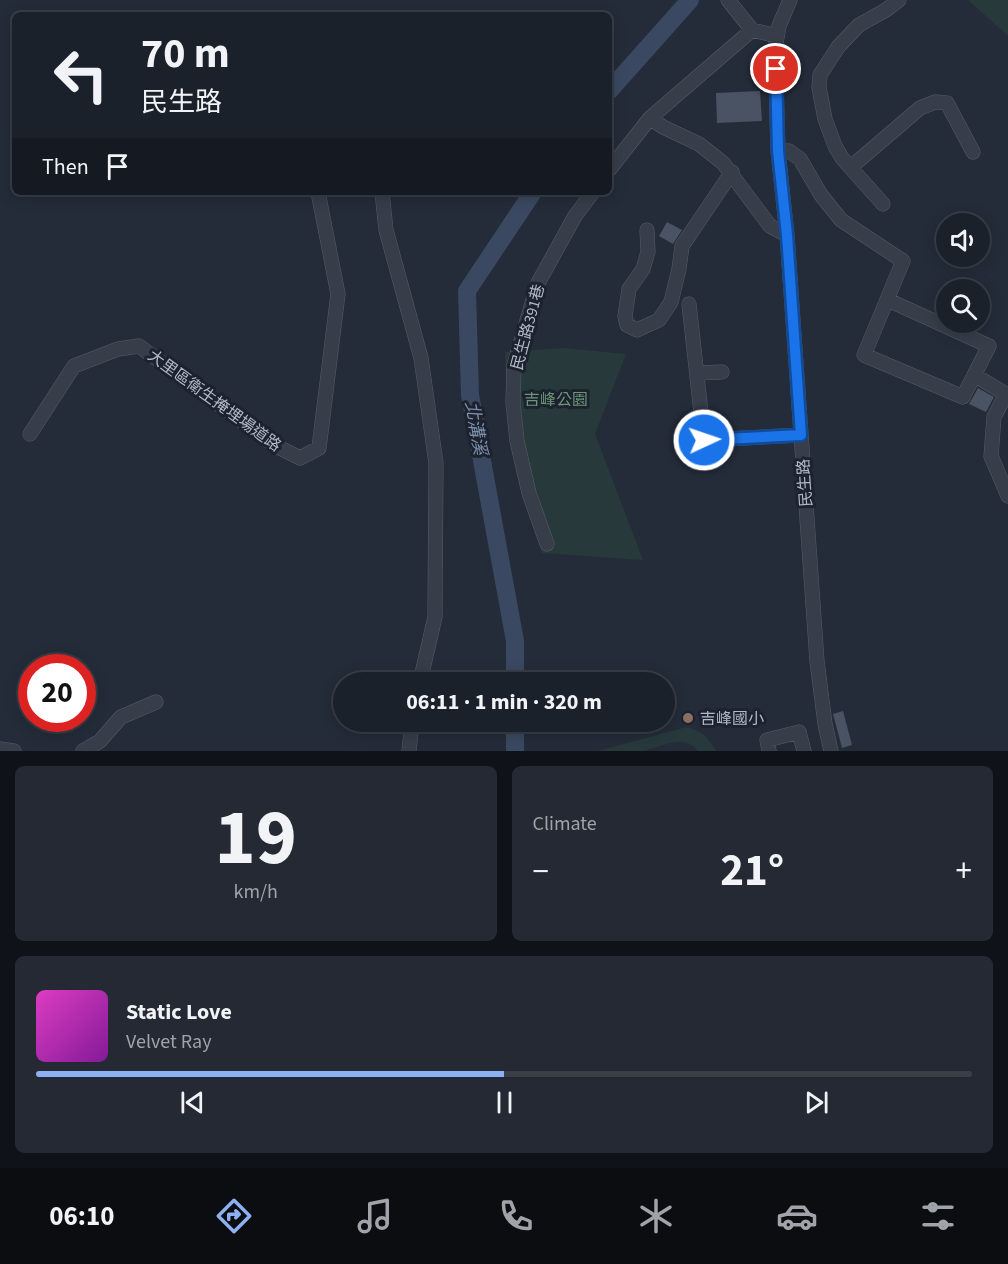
<!DOCTYPE html>
<meta charset="utf-8">
<style>
:root{--surface:#1b212b;--page:#242933;--text:#f1f3f6;--muted:#a0a3a9;--line:#393e47;--accent:#8cb0f1}
body{margin:0;font-family:"Source Sans 3","Noto Sans TC",sans-serif;background:var(--page);color:var(--text);height:100vh;display:flex;flex-direction:column;font-size:22px;white-space:nowrap}
*{box-sizing:border-box;margin:0}
p{font-size:20px;color:var(--muted)}
.icon{flex:none;width:33px;height:33px;fill:none;stroke:currentColor;stroke-width:2;stroke-linecap:round;stroke-linejoin:round}
.map{position:relative;height:751px;overflow:hidden}
.side{display:flex;flex-direction:column;gap:15px;padding:15px;background:#0f1218;flex:1}
.side>*{flex:none}
.top-card{position:absolute;left:12px;top:12px;width:600px;height:183px;border-radius:9px;box-shadow:0 3px 15px #0003,0 0 0 2px var(--line);background:#1b212b;color:var(--text);overflow:hidden}
.fabs{position:absolute;left:936px;top:213px;display:grid;gap:12px}
.fabs a{display:grid;place-items:center;width:54px;height:54px;border-radius:50%;background:var(--surface);box-shadow:0 3px 15px #0003,0 0 0 2px var(--line);font-size:30px}
.speed{position:absolute;left:18px;top:654px;display:flex;gap:12px;font-size:30px;font-weight:700;text-align:center}
.speed>*{display:grid;place-content:center;width:78px;height:78px;border-radius:50%;background:var(--surface);box-shadow:0 3px 15px #0003,0 0 0 2px var(--line);line-height:1}
.speed .limit{border:9px solid #d22;background:#fff;color:#111}
.pin{position:absolute;display:grid;place-items:center;width:51px;height:51px;color:#fff;margin:-26px;border:3px solid #fff;border-radius:50%;box-shadow:0 2px 6px #0007}
.me{position:absolute;width:66px;margin:-33px;rotate:87deg;stroke-linejoin:round;filter:drop-shadow(0 0 4px #0008)}
.turn{display:flex;align-items:center;gap:21px;height:126px;padding:0 30px;font-size:27px}
.turn .icon{width:78px;height:78px;stroke-width:2.5}
.turn b{display:block;font-size:42px;line-height:51px}
.then{display:flex;align-items:center;height:57px;padding:0 30px;background:#0003;gap:12px;font-size:22px}
.big{font-size:45px;font-weight:700;line-height:1.1}
.side .card{flex:1;display:flex;flex-direction:column;justify-content:center;gap:9px;min-width:0;padding:0 21px;border-radius:9px;background:var(--page)}
.side .dial{align-items:center;gap:0}
.dial b{font-size:78px;line-height:1}
.song{display:flex;align-items:center;gap:18px}
.cover{width:72px;height:72px;border-radius:9px;background:linear-gradient(135deg,hsl(310 70% 55%),hsl(290 70% 35%))}
.played{height:6px;border-radius:3px;background:linear-gradient(90deg,var(--accent) 50%,var(--line) 50%)}
.keys{display:flex;justify-content:space-around;direction:ltr}
.heat{display:flex;justify-content:space-between;align-items:center;font-size:33px;direction:ltr}
.side .tiles{flex:1;display:grid;gap:15px;grid-template-columns:1fr 1fr}
.card:last-child{grid-column:span 2}
.trip{position:absolute;left:333px;top:672px;width:342px;height:60px;border-radius:30px;background:var(--surface);box-shadow:0 3px 15px #0003,0 0 0 2px var(--line);font-weight:700;line-height:60px;text-align:center}
.menu{display:flex;height:96px;justify-content:space-around;align-items:center;background:#0b0d11;color:var(--muted)}
.menu .icon{width:42px;height:42px}
.menu .selected{color:var(--accent)}
.menu b{font-size:27px;color:var(--text)}
.map>svg:first-child{display:block}
.green{fill:#27393b}
.lines{fill:none;stroke-linecap:round;stroke-linejoin:round}
.river{stroke:#3a4961;stroke-width:18}
.building{fill:#4a5363}
.minor-casing{stroke:#555c68;stroke-width:15}
.minor{stroke:#373e4a;stroke-width:14}
.route-casing{stroke:#114b97;stroke-width:15}
.route{stroke:#1a73e8;stroke-width:10}
.education-dot{fill:#8d6e63;stroke:#1c232f;stroke-width:2}
.labels{text-anchor:middle;stroke-width:6;stroke-linejoin:round;paint-order:stroke}
.street-label{font-size:16px;fill:#b2b9c6;stroke:#1c232f}
.park-label{font-size:16px;fill:#6b9576;stroke:#1c232f}
.poi-label{font-size:16px;fill:#b2b9c6;stroke:#1c232f;text-anchor:start}
.water-label{font-size:18px;font-style:italic;fill:#7c8fab;stroke:#1c232f}
</style>
<div class="map">
<svg width="1008" height="751" viewBox="0 0 1008 751">
<rect width="100%" height="100%" fill="#242c39"/>
<path class="green" d="M968 0H1008V36Z
M563 348 626 354 595 434 643 560 542 553 508 429 505 352Z
M686 727C701 730 709 738 716 751H698C683 731 660 749 641 751 627 751 612 751 598 751Z"/>
<g class="lines">
<path class="river" d="M609 91 690 0
M515 682V641L470 395 467 291 533 192
M515 722V751"/>
</g>
<path class="building" d="M760 91 762 121 717 123 716 93Z
M667 222 682 230 673 244 659 236Z
M978 388 994 397 986 412 969 404Z
M843 711 852 745 842 748 833 714Z"/>
<g class="lines">
<defs>
<path id="minor" d="M728 0 752 30
M790 0 779 26 775 49 778 151 787 235 817 661 825 724 831 751
M650 118 663 127 699 144 723 163 770 226 787 235
M778 151H789L800 159 821 195 841 220 903 261 864 355 963 397 989 346 888 300
M851 167 920 108 935 102 947 103 973 152
M609 170 650 118 752 30 777 36
M382 192 386 230 421 358 436 463 435 617 420 682
M883 204 842 158 835 146 825 119 819 87 820 75 838 47 859 25 886 10 899 0
M647 230 648 252 643 269 629 289 625 316 627 325 637 330 659 320 671 302 679 269 682 246 732 172
M689 304 704 440 801 435
M697 373 722 372
M974 375 1006 394 994 417 991 456 1008 496
M30 434 74 366 118 349 139 346 274 445 300 458 319 448 338 294 318 192
M547 544 529 493 517 441 513 403 514 365 538 283 575 216 593 192
M0 749 14 751
M83 751 100 741 121 717 156 702
M409 751 412 722
M769 751 767 740 799 732 804 751"/>
</defs>
<use href="#minor" class="minor-casing"/>
<use href="#minor" class="minor"/>
</g>
<g class="lines">
<defs>
<path id="route" d="M704 440 801 435 787 235 778 151 776 69"/>
</defs>
<use href="#route" class="route-casing"/>
<use href="#route" class="route"/>
</g>
<circle class="education-dot" cx="688" cy="718" r="6"/>
<g class="labels">
<g class="street-label">
<text transform="translate(527 327) rotate(-75)" y="6">民生路391巷</text>
<text transform="translate(215 400) rotate(36)" y="6">大里區衛生掩埋場道路</text>
<text transform="translate(804 483) rotate(-94)" y="6">民生路</text>
</g>
<g class="park-label">
<text x="556" y="405">吉峰公園</text>
</g>
<g class="poi-label">
<text x="700" y="724">吉峰國小</text>
</g>
<g class="water-label">
<text transform="translate(476 428) rotate(80)" y="6">北溝溪</text>
</g>
</g>
</svg>
<div class="fabs">
<a><svg class="icon" aria-label="sound" viewBox="0 0 24 24"><path d="M4 9h4l5-4v14l-5-4H4zM17 9q2 3 0 6"/></svg></a>
<a><svg class="icon" aria-label="search" viewBox="0 0 24 24"><circle cx="10" cy="10" r="6"/><path d="M15 15l6 6"/></svg></a>
</div>
<div class="speed"><div class="limit">20</div></div>
<div class="pin" style="left:776px;top:69px;background:#d93025"><svg class="icon" aria-label="arrive" viewBox="0 0 24 24"><path d="M6 21V4h12l-3 4 3 4H6"/></svg></div>
<svg class="me" style="left:704px;top:440px" viewBox="-20 -20 40 40"><circle r="17" fill="#1a73e8" stroke="#fff" stroke-width="3"/><path d="M0-11L8 9 0 5-8 9z" fill="#fff"/></svg>
<div class="trip">06:11 · 1 min · 320 m</div>
<div class="top-card">
<div class="turn"><svg class="icon" aria-label="left" viewBox="0 0 24 24"><path d="M17 20v-9H6M10 6l-5 5 5 5"/></svg><div><b>70 m</b>民生路</div></div>
<div class="then">Then<svg class="icon" aria-label="arrive" viewBox="0 0 24 24"><path d="M6 21V4h12l-3 4 3 4H6"/></svg></div>
</div>
</div>
<section class="side">
<div class="tiles">
<div class="card dial"><b>19</b><p>km/h</p></div>
<div class="card"><p>Climate</p>
<div class="heat"><a>−</a><b class="big">21°</b><a>+</a></div>
</div>
<div class="card">
<div class="song"><i class="cover"></i><div><b>Static Love</b><p>Velvet Ray</p></div></div>
<div class="played"></div>
<div class="keys"><svg class="icon" aria-label="previous" viewBox="0 0 24 24"><path d="M18 5L8 12l10 7zM5 5v14"/></svg><svg class="icon" aria-label="pause" viewBox="0 0 24 24"><path d="M8 5v14M16 5v14"/></svg><svg class="icon" aria-label="next" viewBox="0 0 24 24"><path d="M6 5l10 7-10 7zM19 5v14"/></svg></div>
</div>
</div>
</section>
<nav class="menu">
<b>06:10</b>
<svg class="icon selected" aria-label="directions" viewBox="0 0 24 24"><path d="M12 3l9 9-9 9-9-9zM9 14v-3h6M13 9l2 2-2 2"/></svg>
<svg class="icon" aria-label="music" viewBox="0 0 24 24"><path d="M9 18V5l10-2v13"/><circle cx="6" cy="18" r="3"/><circle cx="16" cy="16" r="3"/></svg>
<svg class="icon" aria-label="phone" viewBox="0 0 24 24"><path d="M5 4h4l2 5-3 2q2 4 5 5l2-3 5 2v4C11 20 4 13 5 4z"/></svg>
<svg class="icon" aria-label="climate" viewBox="0 0 24 24"><path d="M12 3v18M4 7l16 10M4 17L20 7"/></svg>
<svg class="icon" aria-label="car" viewBox="0 0 24 24"><path d="M5 17H2v-5l4-1 3-4h7l3 4 3 1v5h-3M9 17h6M6 11h13"/><circle cx="7" cy="17" r="2"/><circle cx="17" cy="17" r="2"/></svg>
<svg class="icon" aria-label="filters" viewBox="0 0 24 24"><path d="M4 7h16M4 17h16"/><circle cx="9" cy="7" r="2"/><circle cx="15" cy="17" r="2"/></svg>
</nav>
